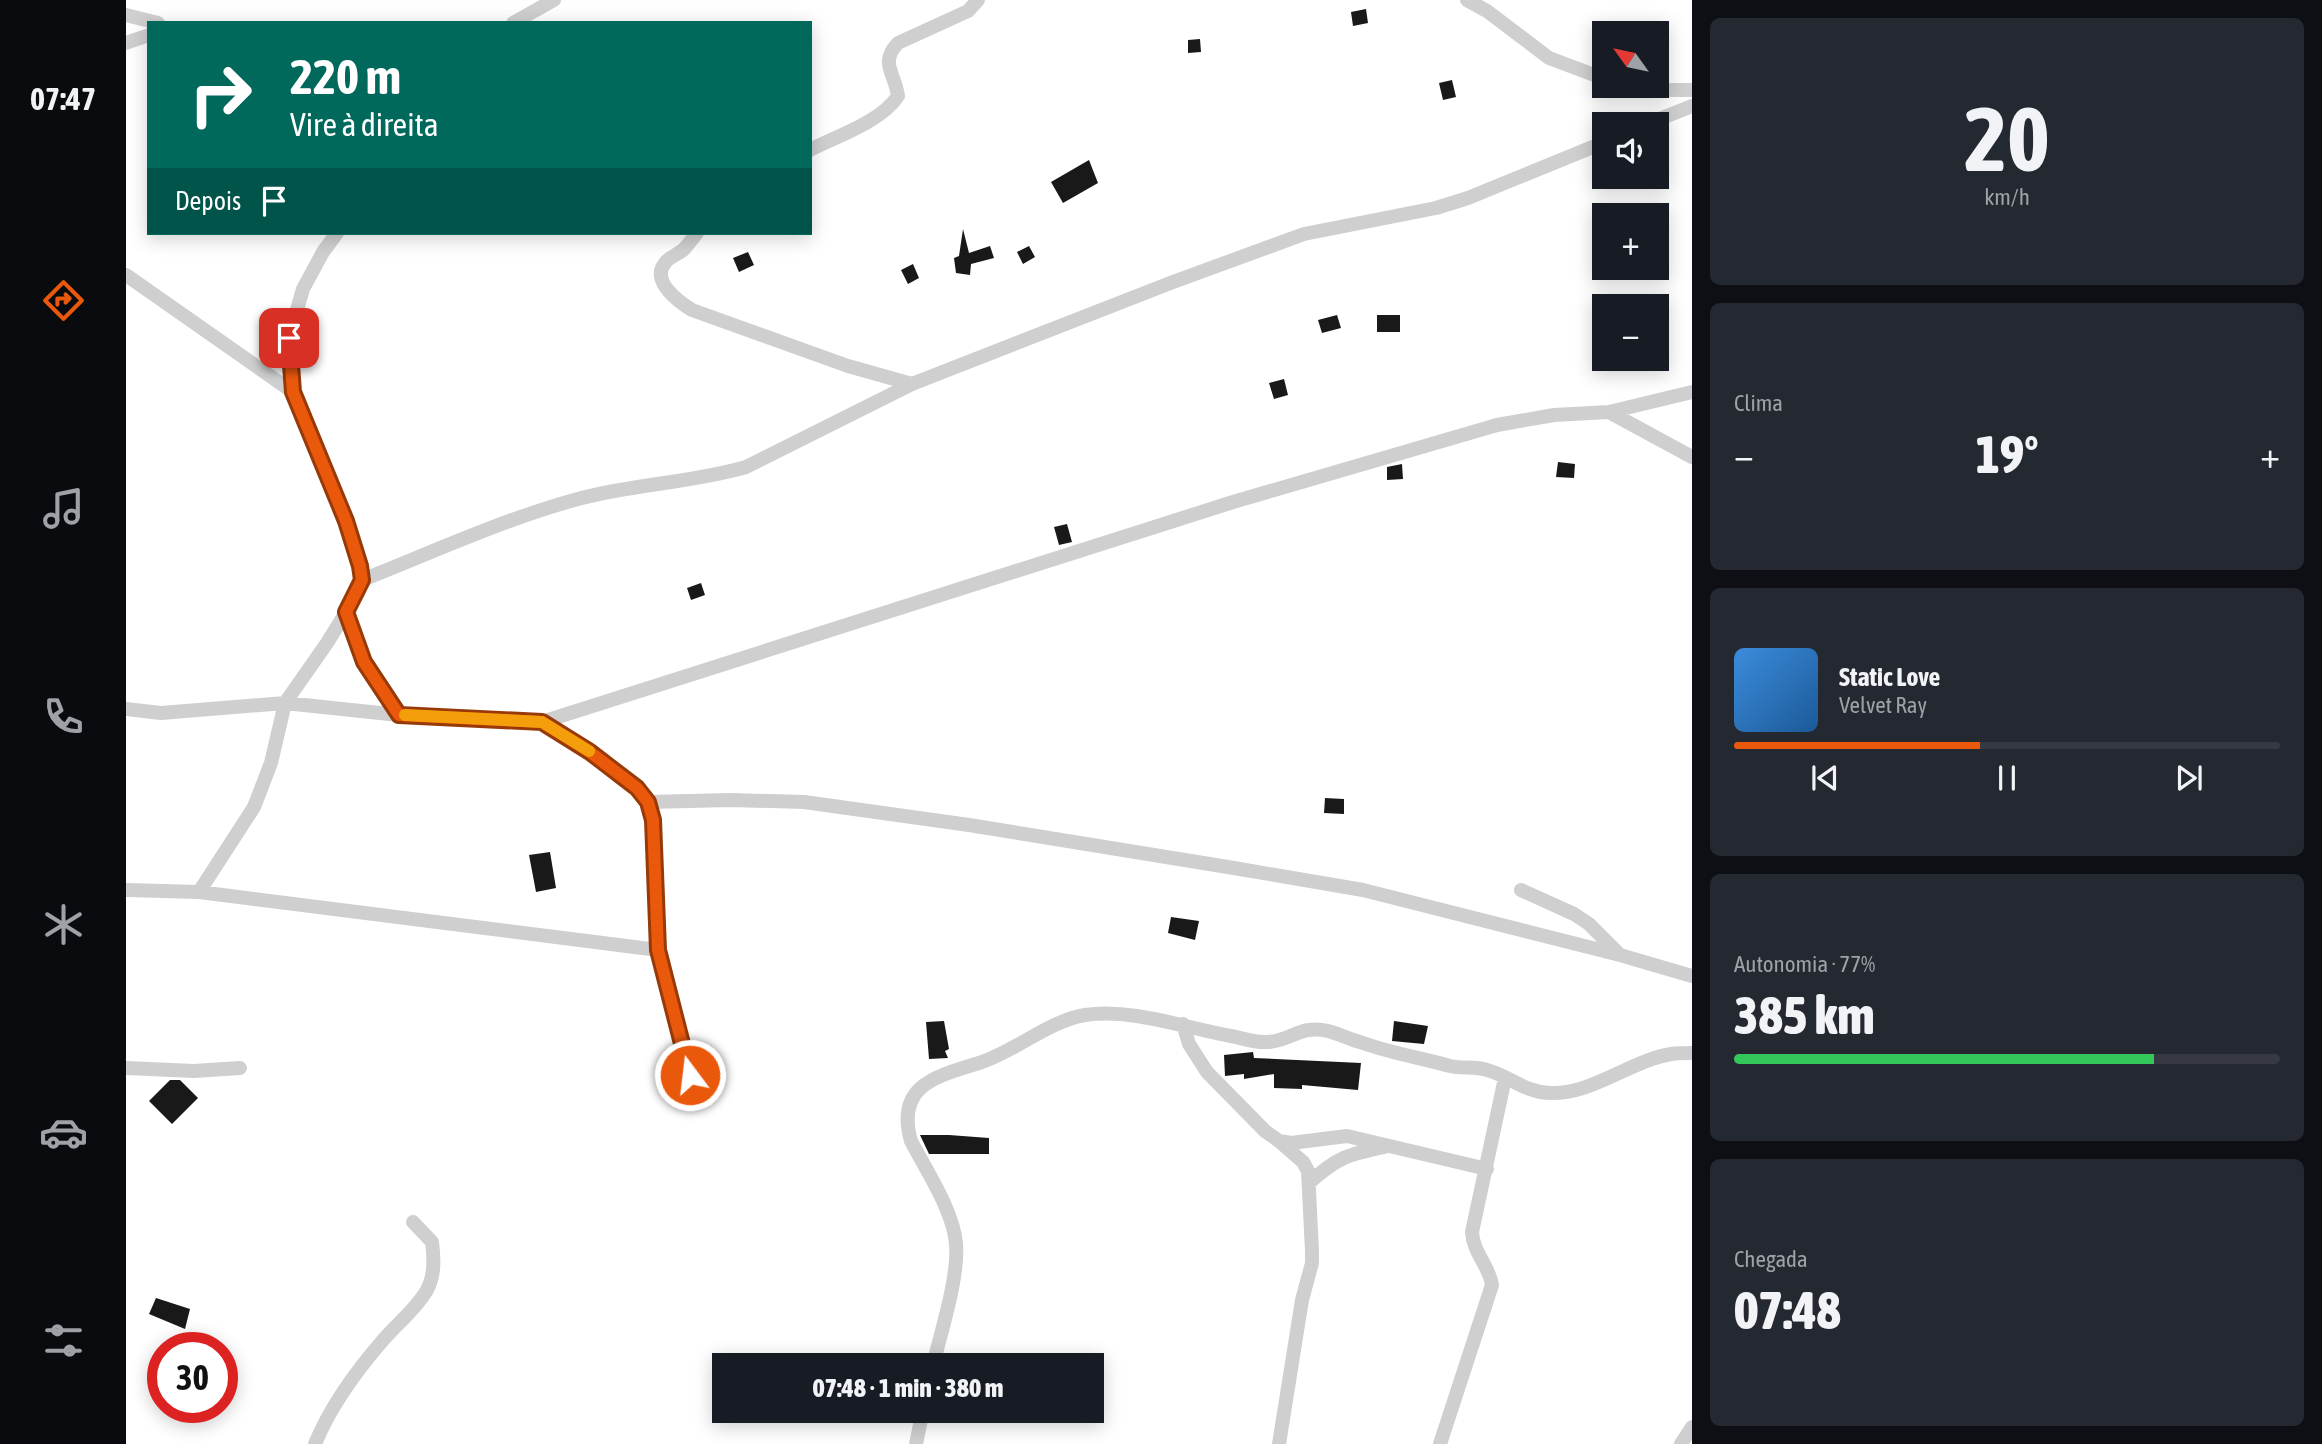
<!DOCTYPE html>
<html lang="pt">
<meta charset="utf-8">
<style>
:root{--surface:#171b24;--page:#242831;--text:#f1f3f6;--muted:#9ea1a6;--line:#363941;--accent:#ea580c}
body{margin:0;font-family:"Asap Condensed",sans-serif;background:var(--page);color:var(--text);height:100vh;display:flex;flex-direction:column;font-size:26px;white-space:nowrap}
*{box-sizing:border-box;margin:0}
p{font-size:23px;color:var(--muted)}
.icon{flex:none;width:38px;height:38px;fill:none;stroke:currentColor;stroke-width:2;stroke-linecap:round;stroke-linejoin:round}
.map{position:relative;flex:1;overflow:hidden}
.drawer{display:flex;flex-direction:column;gap:18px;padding:18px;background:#0d0f14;width:630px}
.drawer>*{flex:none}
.guide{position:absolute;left:21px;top:21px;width:665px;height:214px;border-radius:0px;box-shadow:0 4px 18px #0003;background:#00695c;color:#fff;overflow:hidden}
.needle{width:46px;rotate:303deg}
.buttons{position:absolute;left:1466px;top:21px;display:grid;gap:14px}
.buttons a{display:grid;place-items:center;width:77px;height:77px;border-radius:0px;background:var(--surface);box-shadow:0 4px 18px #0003;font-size:35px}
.speed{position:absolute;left:21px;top:1332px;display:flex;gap:14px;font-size:35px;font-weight:700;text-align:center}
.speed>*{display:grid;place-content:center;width:91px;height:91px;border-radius:50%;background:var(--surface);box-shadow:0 4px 18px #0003;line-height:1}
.speed .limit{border:10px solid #d22;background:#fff;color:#111}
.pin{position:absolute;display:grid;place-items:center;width:60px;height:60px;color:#fff;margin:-30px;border-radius:14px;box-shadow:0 4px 10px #0006}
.me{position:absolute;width:77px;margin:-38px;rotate:345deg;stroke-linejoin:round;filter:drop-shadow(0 0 5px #0008)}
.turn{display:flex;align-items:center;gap:24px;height:147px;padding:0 28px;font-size:32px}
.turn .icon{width:91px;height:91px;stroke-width:2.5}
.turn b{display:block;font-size:49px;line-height:60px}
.then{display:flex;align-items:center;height:66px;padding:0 28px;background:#0003;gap:14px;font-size:26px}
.big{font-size:52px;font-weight:800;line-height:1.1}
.drawer .card{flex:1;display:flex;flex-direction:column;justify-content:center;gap:10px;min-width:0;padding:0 24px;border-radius:10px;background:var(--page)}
.drawer .dial{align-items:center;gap:0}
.dial b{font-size:91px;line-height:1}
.song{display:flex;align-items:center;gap:21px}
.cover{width:84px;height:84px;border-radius:10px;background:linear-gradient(135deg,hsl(210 70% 55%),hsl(210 70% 35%))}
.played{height:7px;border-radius:4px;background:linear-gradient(90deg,var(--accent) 45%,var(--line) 45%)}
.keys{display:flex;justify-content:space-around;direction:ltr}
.heat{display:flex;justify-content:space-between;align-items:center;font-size:38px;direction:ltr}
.charge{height:10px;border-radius:5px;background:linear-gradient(90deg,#34c759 77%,var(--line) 0)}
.trip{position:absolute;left:586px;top:1353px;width:392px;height:70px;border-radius:0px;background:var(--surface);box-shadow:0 4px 18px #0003;font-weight:800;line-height:70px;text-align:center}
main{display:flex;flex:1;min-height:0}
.tabs{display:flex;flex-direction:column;width:126px;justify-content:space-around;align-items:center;background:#090b0e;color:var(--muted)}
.tabs .icon{width:49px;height:49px}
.tabs .active{color:var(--accent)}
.tabs b{font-size:32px;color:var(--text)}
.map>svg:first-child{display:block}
.building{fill:#191919}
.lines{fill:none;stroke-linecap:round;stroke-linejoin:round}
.minor{stroke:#cfcfcf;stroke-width:14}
.route-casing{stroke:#983908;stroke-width:18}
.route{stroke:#ea580c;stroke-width:12}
.slow{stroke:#f59e0b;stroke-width:12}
</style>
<main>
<nav class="tabs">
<b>07:47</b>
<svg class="icon active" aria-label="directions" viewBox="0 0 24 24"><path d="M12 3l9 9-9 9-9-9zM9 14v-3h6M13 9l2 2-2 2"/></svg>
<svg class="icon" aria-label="music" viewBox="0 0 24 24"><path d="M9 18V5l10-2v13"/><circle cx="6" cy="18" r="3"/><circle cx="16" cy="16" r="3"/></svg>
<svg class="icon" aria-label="phone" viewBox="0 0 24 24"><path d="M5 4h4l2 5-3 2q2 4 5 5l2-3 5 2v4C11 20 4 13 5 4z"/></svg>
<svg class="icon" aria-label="climate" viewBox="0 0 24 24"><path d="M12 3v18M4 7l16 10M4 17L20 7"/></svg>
<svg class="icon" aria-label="car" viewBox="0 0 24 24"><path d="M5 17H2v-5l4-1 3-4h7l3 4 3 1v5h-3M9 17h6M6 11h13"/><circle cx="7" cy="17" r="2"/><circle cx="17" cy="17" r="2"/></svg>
<svg class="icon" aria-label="filters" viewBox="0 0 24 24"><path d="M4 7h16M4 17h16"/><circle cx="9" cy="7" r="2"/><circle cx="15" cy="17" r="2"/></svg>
</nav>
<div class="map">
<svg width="1566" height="1444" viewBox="0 0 1566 1444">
<rect width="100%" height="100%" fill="#fff"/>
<path class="building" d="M1240 9 1242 23 1227 26 1225 12Z
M1074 39 1075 52 1062 53V40Z
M1326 80 1330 97 1317 100 1313 83Z
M963 160 972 183 937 203 925 182Z
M837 229 843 253 864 246 868 258 845 264 844 275 830 273 828 258 833 256Z
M903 246 909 257 897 264 891 252Z
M622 252 628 265 613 272 607 258Z
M787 264 793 278 782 284 775 270Z
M1211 315 1215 328 1196 333 1192 320Z
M1251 315H1274V332H1251Z
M1158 379 1162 395 1148 399 1143 383Z
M1432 462 1449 464 1448 478 1430 477Z
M1276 464 1277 479 1261 480V467Z
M941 524 946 542 933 545 928 527Z
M575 583 579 595 565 600 561 588Z
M1199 798 1218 799V814L1198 813Z
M424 852 430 888 410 892 403 855Z
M1045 917 1073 921 1069 940 1042 933Z
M818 1021 823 1049 819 1051 822 1058 803 1059 800 1022Z
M1268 1021 1302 1026 1298 1044 1266 1041Z
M1127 1052 1128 1058 1235 1063 1232 1090 1176 1085V1089L1148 1088V1074L1118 1079V1074L1099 1076 1098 1055Z
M44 1080H54L72 1098 46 1124 23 1101Z
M794 1135H823L863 1138V1154H803Z
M30 1298 64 1309 59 1329 23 1314Z"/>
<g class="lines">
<path class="minor" d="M1341 0 1361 11 1423 58 1479 79
M0 15 32 23
M387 23 428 0
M0 43 23 35
M1500 86 1532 90H1566
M1521 124 1566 106
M684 150C711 136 755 122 772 96 769 73 753 63 772 43L842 11 852 0
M571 233C566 239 562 245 557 250 551 255 543 257 539 263 524 281 553 302 566 310L722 366 786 384
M0 275 167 392
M1483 412 1566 392
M236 580C307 552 378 519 452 499 507 484 565 483 620 467L786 384 1047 282 1178 234 1310 208 1342 198 1479 142
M220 612 238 662 273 715
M0 709 35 713 159 703 273 715 416 722 1107 502 1371 425 1428 415 1483 412 1566 457
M416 722C445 740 502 772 520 800 524 806 525 814 527 820L532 950 564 1075
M522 802 604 800 678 802 843 825 1108 868 1237 890 1494 955 1566 976
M0 890 73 892 532 950
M1395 890 1448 914 1463 924 1492 953
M73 892 128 807 145 763 159 703 201 643 232 593 236 580 221 521 167 392 163 338 177 289 197 252 211 233
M1057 1024 1063 1044 1081 1072 1139 1131 1153 1141 1165 1143 1221 1136 1361 1169
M0 1068 68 1071 114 1068
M1153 1141 1177 1162 1182 1171 1186 1251V1263L1176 1300 1153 1444
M1183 1183C1212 1156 1224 1154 1262 1146
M807 1365C815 1332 833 1276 830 1244 828 1212 800 1170 785 1141 769 1085 811 1076 853 1063 889 1052 922 1021 959 1015 1006 1008 1059 1028 1105 1036 1116 1038 1129 1043 1141 1042 1164 1042 1174 1024 1202 1031 1214 1034 1225 1040 1237 1043 1265 1053 1295 1058 1324 1066 1336 1069 1349 1066 1361 1070 1384 1076 1399 1093 1425 1093 1467 1094 1504 1061 1545 1054 1552 1053 1559 1053 1566 1053
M189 1444C205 1405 230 1371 258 1339 272 1323 290 1309 301 1290 309 1275 308 1258 306 1242L287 1222
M790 1444 797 1410
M1314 1444 1366 1285C1363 1265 1347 1253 1346 1232L1379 1078
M1555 1444 1566 1427"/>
</g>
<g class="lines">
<defs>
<path id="route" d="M163 338 167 392 220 521 234 566 236 580 220 612 238 662 273 715 416 722 464 752 511 788 522 802 527 820 532 950 564 1075"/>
</defs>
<use href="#route" class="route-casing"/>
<use href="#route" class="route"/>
<path class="slow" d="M279 715 416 722 463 751"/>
</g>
</svg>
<div class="buttons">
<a><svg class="needle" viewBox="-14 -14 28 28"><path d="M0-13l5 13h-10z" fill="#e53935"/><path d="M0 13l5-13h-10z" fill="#9ea1a6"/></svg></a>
<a><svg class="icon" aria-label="sound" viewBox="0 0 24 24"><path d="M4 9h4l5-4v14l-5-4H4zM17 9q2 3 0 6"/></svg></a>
<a>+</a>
<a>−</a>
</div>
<div class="speed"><div class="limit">30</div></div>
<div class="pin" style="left:163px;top:338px;background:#d93025"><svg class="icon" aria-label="arrive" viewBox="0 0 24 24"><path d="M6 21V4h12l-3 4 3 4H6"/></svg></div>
<svg class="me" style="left:564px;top:1075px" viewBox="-20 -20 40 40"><circle r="17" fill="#ea580c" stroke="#fff" stroke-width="3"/><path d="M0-11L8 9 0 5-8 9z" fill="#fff"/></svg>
<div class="trip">07:48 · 1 min · 380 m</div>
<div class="guide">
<div class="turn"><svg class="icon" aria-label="right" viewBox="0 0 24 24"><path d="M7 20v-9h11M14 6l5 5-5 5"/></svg><div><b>220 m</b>Vire à direita</div></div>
<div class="then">Depois<svg class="icon" aria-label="arrive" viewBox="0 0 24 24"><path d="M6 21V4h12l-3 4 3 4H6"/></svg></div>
</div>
</div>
<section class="drawer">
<div class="card dial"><b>20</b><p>km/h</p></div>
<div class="card"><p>Clima</p>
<div class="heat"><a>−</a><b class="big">19°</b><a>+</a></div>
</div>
<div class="card">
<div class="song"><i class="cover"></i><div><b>Static Love</b><p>Velvet Ray</p></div></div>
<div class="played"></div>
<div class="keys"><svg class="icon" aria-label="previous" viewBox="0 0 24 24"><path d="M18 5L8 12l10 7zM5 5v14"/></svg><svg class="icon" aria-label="pause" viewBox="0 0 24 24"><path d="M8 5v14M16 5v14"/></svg><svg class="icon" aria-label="next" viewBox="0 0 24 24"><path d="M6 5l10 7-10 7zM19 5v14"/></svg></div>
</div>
<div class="card"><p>Autonomia · 77%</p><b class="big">385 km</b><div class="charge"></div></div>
<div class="card"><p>Chegada</p><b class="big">07:48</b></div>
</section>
</main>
